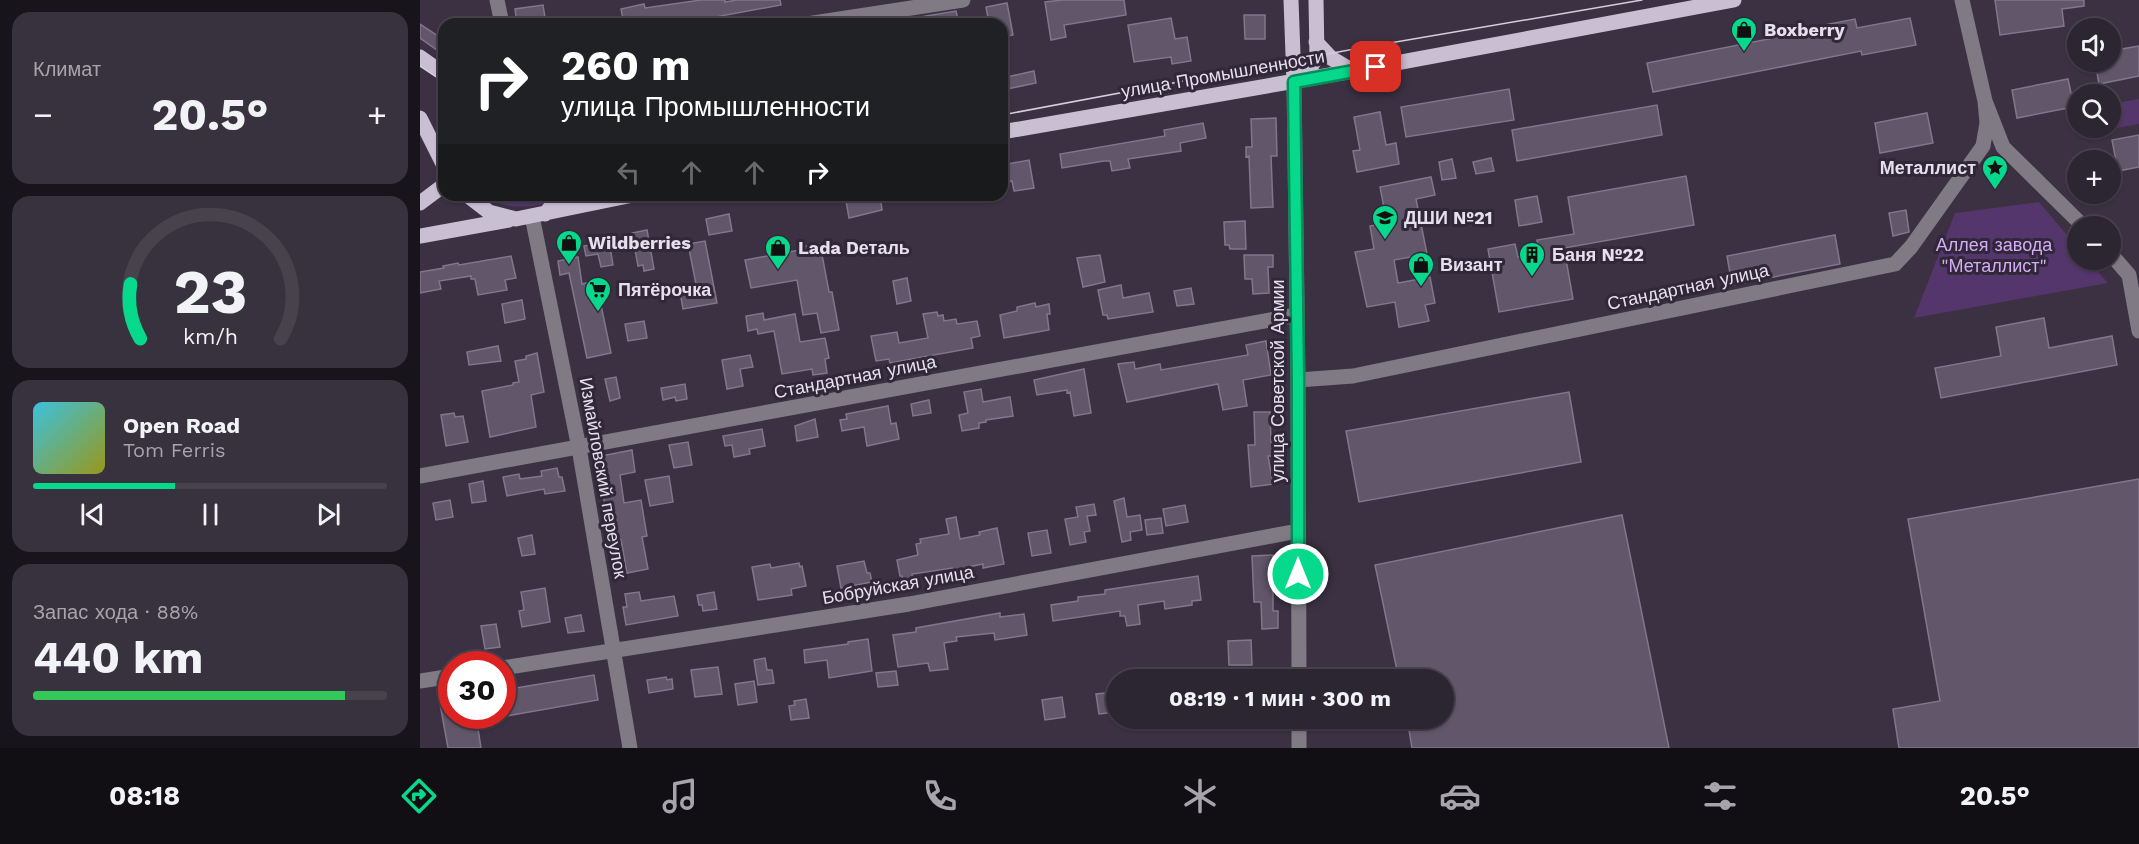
<!DOCTYPE html>
<html lang="ru">
<meta charset="utf-8">
<style>
:root{--surface:#2c2532;--page:#38313e;--text:#f1f3f6;--muted:#a6a5ac;--line:#48424d;--accent:#06d98b}
body{margin:0;font-family:"Work Sans",sans-serif;background:var(--page);color:var(--text);height:100vh;display:flex;flex-direction:column;font-size:22px;white-space:nowrap}
*{box-sizing:border-box;margin:0}
p{font-size:20px;color:var(--muted)}
.icon{flex:none;width:33px;height:33px;fill:none;stroke:currentColor;stroke-width:2;stroke-linecap:round;stroke-linejoin:round}
.map{position:relative;flex:1;overflow:hidden}
.sheet{display:flex;flex-direction:column;gap:12px;padding:12px;background:#18141c;width:420px}
.sheet>*{flex:none}
.guide{position:absolute;left:18px;top:18px;width:570px;height:183px;border-radius:18px;box-shadow:0 2px 4px #0004,0 0 0 2px var(--line);background:#202124;color:#fff;overflow:hidden}
.fabs{position:absolute;left:1647px;top:18px;display:grid;gap:12px}
.fabs a{display:grid;place-items:center;width:54px;height:54px;border-radius:50%;background:var(--surface);box-shadow:0 2px 4px #0004,0 0 0 2px var(--line);font-size:30px}
.speed{position:absolute;left:18px;top:651px;display:flex;gap:12px;font-size:30px;font-weight:700;text-align:center}
.speed>*{display:grid;place-content:center;width:78px;height:78px;border-radius:50%;background:var(--surface);box-shadow:0 2px 4px #0004,0 0 0 2px var(--line);line-height:1}
.speed .limit{border:9px solid #d22;background:#fff;color:#111}
.pin{position:absolute;display:grid;place-items:center;width:51px;height:51px;color:#fff;margin:-26px;border-radius:12px;box-shadow:0 3px 9px #0006}
.me{position:absolute;width:66px;margin:-33px;rotate:0deg;stroke-linejoin:round;filter:drop-shadow(0 0 4px #0008)}
.turn{display:flex;align-items:center;gap:21px;height:126px;padding:0 24px;font-size:27px}
.turn .icon{width:78px;height:78px;stroke-width:2.5}
.turn b{display:block;font-size:42px;line-height:51px}
.lanes{display:flex;align-items:center;height:57px;padding:0 24px;background:#0003;justify-content:center;gap:30px;direction:ltr}
.lanes .off{opacity:.35}
.big{font-size:45px;font-weight:700;line-height:1.1}
.sheet .card{flex:1;display:flex;flex-direction:column;justify-content:center;gap:9px;min-width:0;padding:0 21px;border-radius:18px;background:var(--page)}
.sheet .dial{align-items:center;gap:0}
.dial svg{height:156px;overflow:visible;fill:none;stroke:var(--line);stroke-width:7;stroke-linecap:round;text-anchor:middle}
.dial text{fill:var(--text);stroke:none}
.song{display:flex;align-items:center;gap:18px}
.cover{width:72px;height:72px;border-radius:9px;background:linear-gradient(135deg,hsl(190 70% 55%),hsl(60 70% 35%))}
.played{height:6px;border-radius:3px;background:linear-gradient(90deg,var(--accent) 40%,var(--line) 40%)}
.keys{display:flex;justify-content:space-around;direction:ltr}
.heat{display:flex;justify-content:space-between;align-items:center;font-size:33px;direction:ltr}
.charge{height:9px;border-radius:4px;background:linear-gradient(90deg,#34c759 88%,var(--line) 0)}
.trip{position:absolute;left:686px;top:669px;width:348px;height:60px;border-radius:30px;background:var(--surface);box-shadow:0 2px 4px #0004,0 0 0 2px var(--line);font-weight:700;line-height:60px;text-align:center}
.tab-bar{display:flex;height:96px;justify-content:space-around;align-items:center;background:#120f14;color:var(--muted)}
.tab-bar .icon{width:42px;height:42px}
.tab-bar .selected{color:var(--accent)}
.tab-bar b{font-size:27px;color:var(--text)}
main{display:flex;flex:1;min-height:0}
.map>svg:first-child{display:block}
.green{fill:#54366c}
.building{fill:#61566a;stroke:#81768c;stroke-width:1.5}
.lines{fill:none;stroke-linecap:round;stroke-linejoin:round}
.minor{stroke:#7f7a84;stroke-width:15}
.major{stroke:#c9bfd3;stroke-width:15}
.tram{stroke:#d4ceda;stroke-width:1.5}
.route-casing{stroke:#048d5a;stroke-width:15}
.route{stroke:#06d98b;stroke-width:10}
.labels{text-anchor:middle;stroke-width:6;stroke-linejoin:round;paint-order:stroke}
.poi-label{font-size:18px;font-weight:bold;fill:#e6e0ec;stroke:#302739;text-anchor:start}
.street-label{font-size:18px;fill:#e6e0ec;stroke:#302739}
.park-label{font-size:18px;fill:#d3acf4;stroke:#302739}
</style>
<main>
<section class="sheet">
<div class="card"><p>Климат</p>
<div class="heat"><a>−</a><b class="big">20.5°</b><a>+</a></div>
</div>
<div class="card dial"><svg viewBox="0 0 100 80">
<path d="M14 69A42 42 0 1 1 86 69"/>
<path d="M14 69A42 42 0 0 1 9 41" stroke="#06d98b"/>
<text x="50" y="56" font-size="32" font-weight="700">23</text>
<text x="50" y="72" font-size="11">km/h</text>
</svg></div>
<div class="card">
<div class="song"><i class="cover"></i><div><b>Open Road</b><p>Tom Ferris</p></div></div>
<div class="played"></div>
<div class="keys"><svg class="icon" aria-label="previous" viewBox="0 0 24 24"><path d="M18 5L8 12l10 7zM5 5v14"/></svg><svg class="icon" aria-label="pause" viewBox="0 0 24 24"><path d="M8 5v14M16 5v14"/></svg><svg class="icon" aria-label="next" viewBox="0 0 24 24"><path d="M6 5l10 7-10 7zM19 5v14"/></svg></div>
</div>
<div class="card"><p>Запас хода · 88%</p><b class="big">440 km</b><div class="charge"></div></div>
</section>
<div class="map">
<svg width="1719" height="748" viewBox="0 0 1719 748">
<rect width="100%" height="100%" fill="#3b3143"/>
<path class="green" d="M1719 99V124L1685 130V128H1690L1691 104Z
M66 195H131L126 204C107 207 81 210 66 195Z
M1619 202 1657 247 1658 260H1668L1688 283 1494 318 1535 213Z"/>
<path class="building" d="M281 0H305V2L317 0H360L361 5 279 20 280 24H204L201 9 224 4 225 8Z
M642 0H704L706 15 644 25 646 37 631 40 625 2Z
M1575 0H1664V6L1642 9 1644 26 1580 35Z
M587 3 593 35 582 37V24H569L566 7Z
M123 5 126 24H97L95 9Z
M536 11 539 24H488L487 19Z
M824 15H845V39H825Z
M751 18 755 39 767 37 771 61 752 64 751 57 714 62 708 25Z
M1490 18 1496 45 1442 55 1441 51 1233 92 1227 63 1384 32 1383 29 1435 19 1437 28Z
M0 24 24 40V55L0 38Z
M1719 46V76L1679 84 1675 62H1690V51Z
M614 71 616 83 582 90V78Z
M1648 79 1654 107 1597 118 1592 90Z
M1089 89 1094 120 986 137 981 107Z
M1237 105 1242 135 1097 161 1092 130Z
M960 112 966 145 976 143 979 164 937 172 933 151 940 150 934 117Z
M1507 113 1513 143 1460 153 1455 123Z
M856 118 857 156H851L853 207 831 208 829 156 826 157V147H832L831 119Z
M783 123 786 138 760 143 761 151 708 159 710 168 692 171 690 161H684L642 168 640 154 745 136 744 130Z
M1719 135V167L1698 171 1692 140Z
M1071 158 1074 171 1056 174 1053 162Z
M1032 159 1036 178 1022 180 1019 162Z
M609 160 614 188 594 191 592 181 582 183V165Z
M1266 176 1274 225 1144 248 1153 299 1079 312 1068 249 1095 244 1098 257 1119 253 1117 240 1154 234 1148 197Z
M1011 177 1015 195 996 199 1007 254 974 260 978 283 1010 277 1015 303 1005 305 1009 321 979 327 975 302 947 307 935 252 954 249 950 226 967 223 960 187Z
M425 195H460L462 210 429 218Z
M1117 196 1122 222 1099 226 1095 200Z
M1486 210 1489 232 1473 236 1469 213Z
M309 214 312 231 289 235 286 219Z
M825 221 826 249H810L809 245H805L804 222Z
M227 230 234 269 224 271 223 265 218 266 212 233Z
M1415 235 1420 264 1312 285 1307 256Z
M189 241 193 265 181 267 178 254 166 256 164 246Z
M285 241 297 303 263 309 260 292 277 289 268 244Z
M400 244 409 292H412L419 330 401 333 397 313 383 315 377 280 331 288 325 260 380 250 379 247Z
M680 255 685 282 663 287 657 258Z
M824 255H853V267H848L849 293 833 294 832 279H825Z
M91 256 96 278 85 280 87 290 58 295 55 279H51V276L19 281 21 289 0 293V272L24 268 23 266 38 263 39 265Z
M158 257 162 284 176 281 191 353 167 358 149 273 140 275 138 261Z
M487 278 491 301 477 304 473 281Z
M701 285 703 298 729 293 733 312 688 319 687 315H683L678 290Z
M771 288 774 304 757 306 754 291Z
M102 300 105 319 85 323 82 304Z
M615 303 616 307 629 304 630 314H627L629 330 584 338 580 315 597 311V307Z
M517 312 518 316 523 315 524 321 536 319 537 324 557 321 560 336 551 338 553 348 470 363 469 359 456 361 451 336 477 332 479 343 508 338 503 314Z
M343 313 344 320 375 314 380 342 405 338 409 358 405 359 407 373 393 375 392 369 362 374 354 331 338 334 337 329 328 331 326 316Z
M1624 318 1629 348 1692 336 1697 365 1521 398 1515 368 1581 356 1576 327Z
M224 321 227 338 208 341 205 324Z
M846 341 851 375 823 380 827 406 803 410 798 384 707 402 698 364 714 362 715 369 740 364 741 370 828 355 826 345Z
M78 346 81 361 49 365 47 352Z
M117 353 124 392 111 395 116 427 70 437 62 391 93 385V383L99 382 95 361 106 359V356Z
M330 355 333 367 320 369 323 386 307 389 302 360Z
M664 369 671 413 654 416 650 392 647 393V390L617 395 614 380Z
M196 377 200 398 190 401 185 379Z
M265 384 267 399 256 401 255 397 243 400 241 388Z
M561 389 563 402 590 397 593 416 566 420V422L559 423V428L542 431 539 415 548 413 544 392Z
M1149 392 1161 462 939 502 926 431Z
M509 400 511 413 493 416 491 404Z
M468 406 471 424 476 423 479 439 447 446 444 427 422 431 420 420 427 419 426 414Z
M834 412H850L851 442H855L856 456H848L853 484 831 487 828 445H835Z
M34 413 35 417 43 416 48 442 26 446 21 415Z
M395 419 398 437 377 441 375 426Z
M342 429 345 446 329 449 330 454 314 457 312 445 305 446 303 436Z
M268 442 272 465 254 468 249 445Z
M212 450 215 472 200 475 204 503 221 500 227 536 222 537 228 569 207 573 201 540 192 542 176 457Z
M137 468 139 477H142L145 491 125 494 124 489 87 496 83 477 99 474 100 479 122 476 121 471Z
M249 476 253 502 230 506 225 480Z
M1719 479V748H1479L1473 709 1520 701 1488 519Z
M63 481 66 501 52 503 49 484Z
M704 498 707 517 720 515 722 530 710 532 711 540 702 542 694 501Z
M30 500 33 517 16 520 13 503Z
M674 504 676 515 667 516 670 531 664 532 666 542 650 545 645 519 658 517 656 507Z
M765 505 768 522 746 526 743 509Z
M1202 515 1249 748H992L987 718H1023V680H979L955 565Z
M536 517 540 539 560 535 559 532 577 528 584 564 563 568V564L532 570V568L492 574 493 578 483 580 482 576H480L477 560 498 555 496 544 501 543 500 539 529 534 526 519Z
M741 518 743 533 727 535 725 520Z
M627 530 631 553 612 556 608 533Z
M112 535 115 554 102 556 98 538Z
M853 555V611H858V628L842 629 841 602H834L832 556Z
M444 561 447 573H450L452 582 421 588 417 566Z
M379 563 380 567 382 566 386 586 371 589 372 595 338 600 332 567 350 564 351 568Z
M778 576 781 600 772 601V605L745 609 744 601 718 605 720 624 707 626 705 616H700V611L633 621 631 605 658 601V597L685 594V590Z
M125 588 130 622 102 627 99 611 104 610 101 592Z
M219 592 221 601 254 596 258 616 206 625 203 607H207L205 594Z
M294 592 297 609 283 611 282 605H279L277 595Z
M580 613V617L604 614 607 635 575 640 574 633 536 637 537 641 524 643 528 669 510 671 508 663 478 667 473 635 496 632V628Z
M161 615 164 631 148 633 145 618Z
M76 624 80 647 65 649 61 626Z
M448 639 452 671 409 678 407 660 385 663 384 650 428 644V642Z
M831 640 832 665H809L808 641Z
M345 658 347 670H352L354 683 338 685 334 660Z
M298 667 302 694 275 697 271 670Z
M476 671 478 685 458 687 456 673Z
M174 675 178 700 87 716 83 690Z
M246 677 247 680 252 679 253 689 229 693 227 680Z
M334 681 337 702 318 705 315 684Z
M32 691V716H56L61 748H28L18 693Z
M696 692V712L679 714 676 694Z
M642 697 645 717 625 720 622 700Z
M386 699 389 718 371 720 369 706 375 705 374 701Z"/>
<g class="lines">
<path class="minor" d="M77 0 82 24
M1542 0 1565 101 1583 147 1663 226
M387 24 543 0
M874 82 878 380 879 680
M112 216 159 448 210 748
M1690 253 1709 275 1719 331
M878 380 933 376 1475 264 1491 247 1563 146 1567 123 1565 101
M0 476 877 315
M82 668 489 604 878 531
M0 681 32 676
M879 718V748"/>
<path class="major" d="M871 0 874 82
M896 42 911 58 933 71
M0 57 24 74
M874 82 892 65 897 56 896 0
M0 118 24 166
M582 132 933 71 1314 0
M47 195 69 212 96 219 213 195
M0 203 24 185
M125 214 134 203 136 195
M0 236 89 220"/>
<path class="tram" d="M0 66 24 82
M582 115 929 50 1222 0"/>
</g>
<g class="lines">
<defs>
<path id="route" d="M878 574V380L874 82 956 67"/>
</defs>
<use href="#route" class="route-casing"/>
<use href="#route" class="route"/>
</g>
<defs>
<symbol id="shop-pin" viewBox="-11 -11 22 30"><path d="M0 17L-7.5 6A9.5 9.5 0 1 1 7.5 6Z" fill="#06d98b" stroke="#302739"/><path d="M-5-2.5h2.3a2.7 3.5 0 0 1 5.4 0H5L5.5 6h-11ZM-1.5-2.5h3a1.5 2.3 0 0 0-3 0Z" fill="#111"/></symbol>
<symbol id="sight-pin" viewBox="-11 -11 22 30"><path d="M0 17L-7.5 6A9.5 9.5 0 1 1 7.5 6Z" fill="#06d98b" stroke="#302739"/><path d="M0-6L1.8-2.2L6-1.7L2.9 1.2L3.7 5.4L0 3.3L-3.7 5.4L-2.9 1.2L-6-1.7L-1.8-2.2Z" fill="#111"/></symbol>
<symbol id="school-pin" viewBox="-11 -11 22 30"><path d="M0 17L-7.5 6A9.5 9.5 0 1 1 7.5 6Z" fill="#06d98b" stroke="#302739"/><path d="M0-5L7-2L0 1L-7-2ZM-4 1L0 2.5L4 1V4Q0 6-4 4Z" fill="#111"/></symbol>
<symbol id="building-pin" viewBox="-11 -11 22 30"><path d="M0 17L-7.5 6A9.5 9.5 0 1 1 7.5 6Z" fill="#06d98b" stroke="#302739"/><path d="M-4-6H4V6H1V3H-1V6H-4ZM-2.5-4.3h1.7v1.8h-1.7ZM.8-4.3h1.7v1.8H.8ZM-2.5-1h1.7V.8h-1.7ZM.8-1h1.7V.8H.8Z" fill="#111"/></symbol>
<symbol id="supermarket-pin" viewBox="-11 -11 22 30"><path d="M0 17L-7.5 6A9.5 9.5 0 1 1 7.5 6Z" fill="#06d98b" stroke="#302739"/><path d="M-6-5.5h2.5l.6 2H6L4.5 2H-2.5L-4.4-4H-6ZM-1.5 3.2a1.3 1.3 0 1 0 .1 0ZM3 3.2a1.3 1.3 0 1 0 .1 0Z" fill="#111"/></symbol>
</defs>
<g fill-rule="evenodd">
<use href="#shop-pin" x="1309" y="15" width="30" height="40"/>
<use href="#sight-pin" x="1560" y="153" width="30" height="40"/>
<use href="#school-pin" x="950" y="203" width="30" height="40"/>
<use href="#shop-pin" x="134" y="228" width="30" height="40"/>
<use href="#shop-pin" x="343" y="233" width="30" height="40"/>
<use href="#building-pin" x="1097" y="240" width="30" height="40"/>
<use href="#shop-pin" x="986" y="250" width="30" height="40"/>
<use href="#supermarket-pin" x="163" y="275" width="30" height="40"/>
</g>
<g class="labels">
<g class="poi-label">
<text x="1344" y="36">Boxberry</text>
<text x="1556" y="174" text-anchor="end">Металлист</text>
<text x="984" y="224">ДШИ №21</text>
<text x="168" y="249">Wildberries</text>
<text x="378" y="254">Lada Dеталь</text>
<text x="1132" y="261">Баня №22</text>
<text x="1020" y="271">Визант</text>
<text x="198" y="296">Пятёрочка</text>
</g>
<g class="street-label">
<text transform="translate(803 74) rotate(-10)" y="6">улица Промышленности</text>
<text transform="translate(1268 287) rotate(-12)" y="6">Стандартная улица</text>
<text transform="translate(435 377) rotate(-11)" y="6">Стандартная улица</text>
<text transform="translate(858 381) rotate(-90)" y="6">улица Советской Армии</text>
<text transform="translate(183 478) rotate(80)" y="6">Измайловский переулок</text>
<text transform="translate(478 585) rotate(-10)" y="6">Бобруйская улица</text>
</g>
<g class="park-label">
<text x="1574" y="251">Аллея завода<tspan x="1574" dy="21">"Металлист"</tspan></text>
</g>
</g>
</svg>
<div class="fabs">
<a><svg class="icon" aria-label="sound" viewBox="0 0 24 24"><path d="M4 9h4l5-4v14l-5-4H4zM17 9q2 3 0 6"/></svg></a>
<a><svg class="icon" aria-label="search" viewBox="0 0 24 24"><circle cx="10" cy="10" r="6"/><path d="M15 15l6 6"/></svg></a>
<a>+</a>
<a>−</a>
</div>
<div class="speed"><div class="limit">30</div></div>
<div class="pin" style="left:956px;top:67px;background:#d93025"><svg class="icon" aria-label="arrive" viewBox="0 0 24 24"><path d="M6 21V4h12l-3 4 3 4H6"/></svg></div>
<svg class="me" style="left:878px;top:574px" viewBox="-20 -20 40 40"><circle r="17" fill="#06d98b" stroke="#fff" stroke-width="3"/><path d="M0-11L8 9 0 5-8 9z" fill="#fff"/></svg>
<div class="trip">08:19 · 1 мин · 300 m</div>
<div class="guide">
<div class="turn"><svg class="icon" aria-label="right" viewBox="0 0 24 24"><path d="M7 20v-9h11M14 6l5 5-5 5"/></svg><div><b>260 m</b>улица Промышленности</div></div>
<div class="lanes"><svg class="icon off" aria-label="left" viewBox="0 0 24 24"><path d="M17 20v-9H6M10 6l-5 5 5 5"/></svg><svg class="icon off" aria-label="ahead" viewBox="0 0 24 24"><path d="M12 20V5M6 11l6-6 6 6"/></svg><svg class="icon off" aria-label="ahead" viewBox="0 0 24 24"><path d="M12 20V5M6 11l6-6 6 6"/></svg><svg class="icon" aria-label="right" viewBox="0 0 24 24"><path d="M7 20v-9h11M14 6l5 5-5 5"/></svg></div>
</div>
</div>
</main>
<nav class="tab-bar">
<b>08:18</b>
<svg class="icon selected" aria-label="directions" viewBox="0 0 24 24"><path d="M12 3l9 9-9 9-9-9zM9 14v-3h6M13 9l2 2-2 2"/></svg>
<svg class="icon" aria-label="music" viewBox="0 0 24 24"><path d="M9 18V5l10-2v13"/><circle cx="6" cy="18" r="3"/><circle cx="16" cy="16" r="3"/></svg>
<svg class="icon" aria-label="phone" viewBox="0 0 24 24"><path d="M5 4h4l2 5-3 2q2 4 5 5l2-3 5 2v4C11 20 4 13 5 4z"/></svg>
<svg class="icon" aria-label="climate" viewBox="0 0 24 24"><path d="M12 3v18M4 7l16 10M4 17L20 7"/></svg>
<svg class="icon" aria-label="car" viewBox="0 0 24 24"><path d="M5 17H2v-5l4-1 3-4h7l3 4 3 1v5h-3M9 17h6M6 11h13"/><circle cx="7" cy="17" r="2"/><circle cx="17" cy="17" r="2"/></svg>
<svg class="icon" aria-label="filters" viewBox="0 0 24 24"><path d="M4 7h16M4 17h16"/><circle cx="9" cy="7" r="2"/><circle cx="15" cy="17" r="2"/></svg>
<b>20.5°</b>
</nav>
